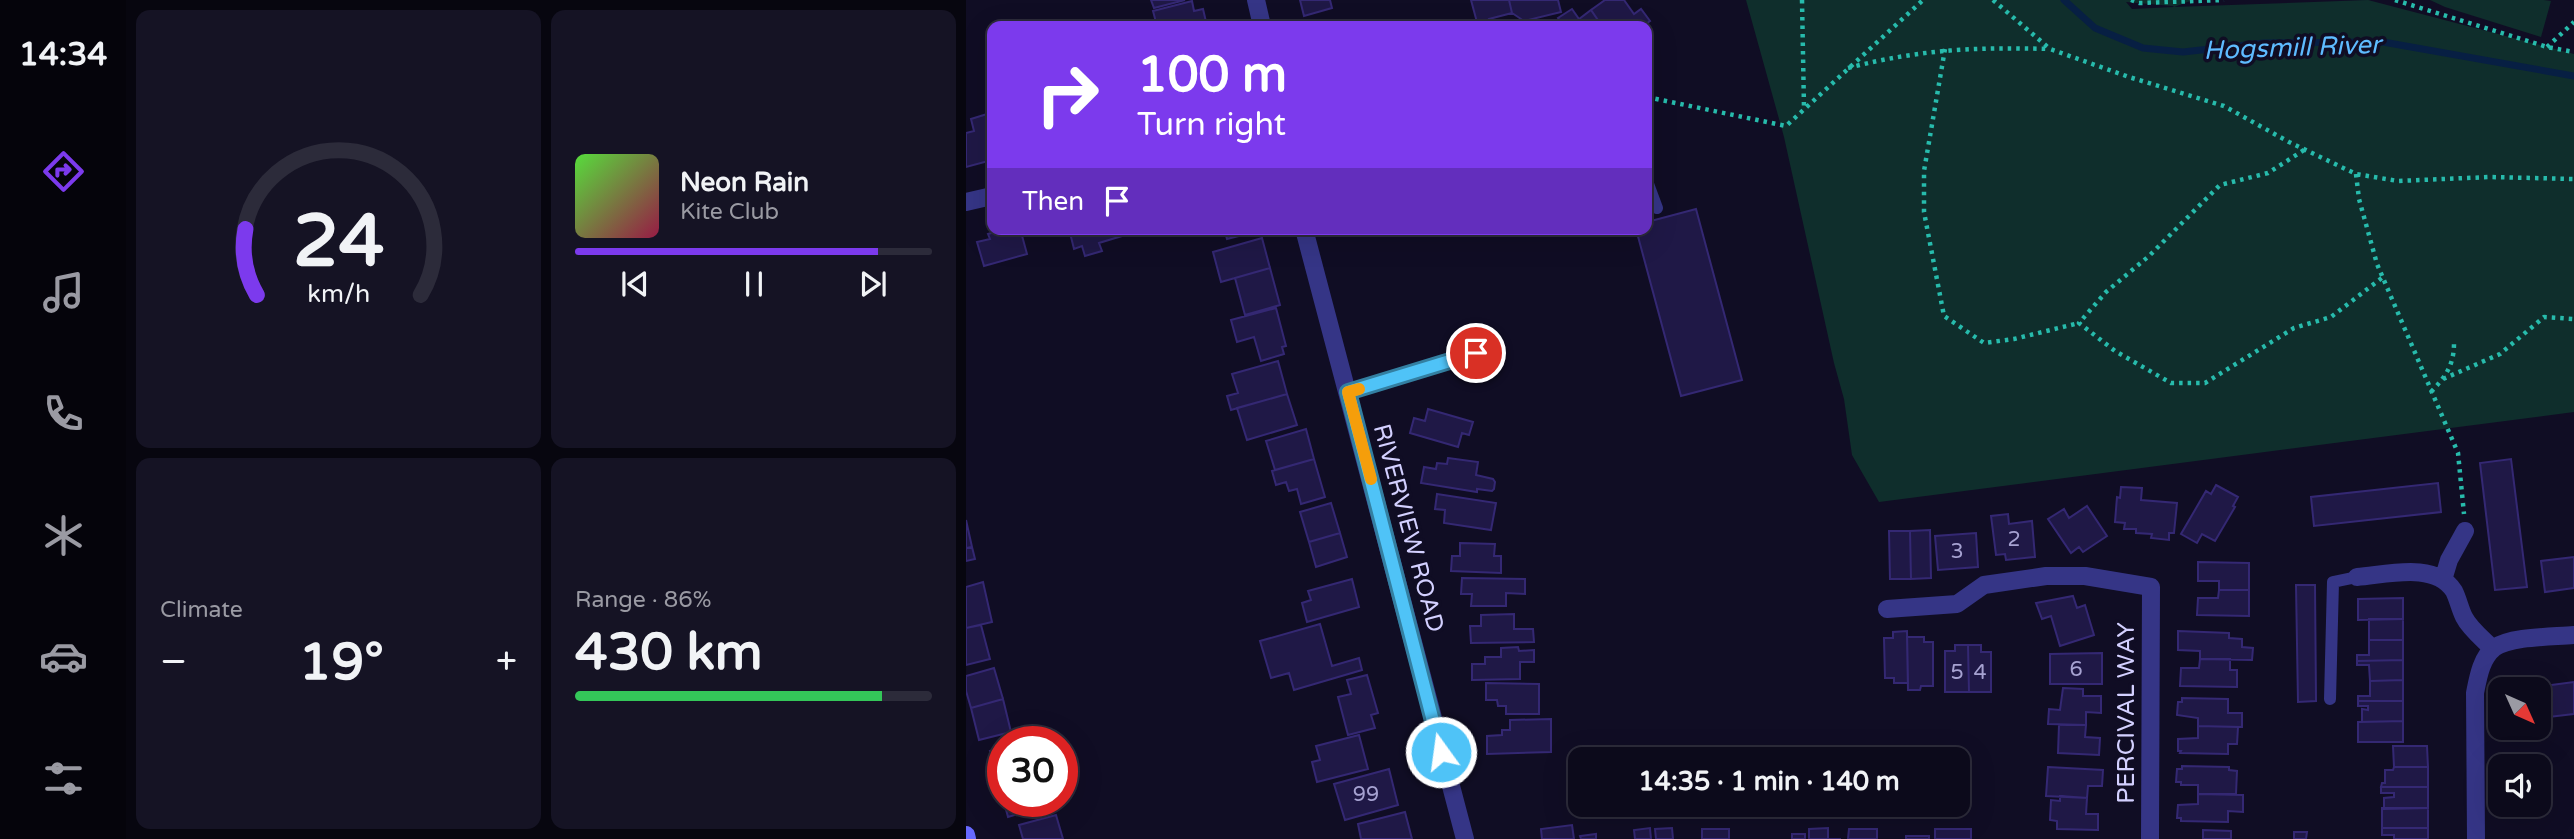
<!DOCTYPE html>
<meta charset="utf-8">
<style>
:root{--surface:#0c0a1b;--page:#151324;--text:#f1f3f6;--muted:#9a9aa3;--line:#2c2b3a;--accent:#7c3aed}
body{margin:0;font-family:"Varela Round",sans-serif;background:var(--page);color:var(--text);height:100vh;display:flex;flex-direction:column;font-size:26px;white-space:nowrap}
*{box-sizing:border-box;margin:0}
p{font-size:23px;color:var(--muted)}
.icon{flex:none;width:38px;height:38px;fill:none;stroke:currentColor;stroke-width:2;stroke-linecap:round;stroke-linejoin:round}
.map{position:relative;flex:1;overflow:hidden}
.side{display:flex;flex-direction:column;gap:10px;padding:10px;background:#07060f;width:840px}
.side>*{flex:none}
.top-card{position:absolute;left:21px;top:21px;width:665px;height:214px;border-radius:14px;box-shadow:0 7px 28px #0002,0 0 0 2px var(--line);background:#7c3aed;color:#fff;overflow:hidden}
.needle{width:46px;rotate:135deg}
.tools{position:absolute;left:1522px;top:677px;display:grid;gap:14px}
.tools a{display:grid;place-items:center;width:63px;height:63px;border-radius:14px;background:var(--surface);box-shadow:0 7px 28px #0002,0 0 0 2px var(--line);font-size:35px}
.speed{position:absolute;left:21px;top:726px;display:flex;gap:14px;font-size:35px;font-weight:700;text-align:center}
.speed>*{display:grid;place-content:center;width:91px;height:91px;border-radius:50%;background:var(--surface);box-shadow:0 7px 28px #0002,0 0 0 2px var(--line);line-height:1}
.speed .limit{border:10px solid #d22;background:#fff;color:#111}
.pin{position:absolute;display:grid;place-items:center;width:60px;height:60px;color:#fff;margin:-30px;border:4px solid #fff;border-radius:50%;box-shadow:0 2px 7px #0007}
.me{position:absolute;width:77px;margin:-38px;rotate:346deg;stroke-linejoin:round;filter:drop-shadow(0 0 5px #0008)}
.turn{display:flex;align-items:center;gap:24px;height:147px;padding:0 35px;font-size:32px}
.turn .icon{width:91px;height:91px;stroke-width:2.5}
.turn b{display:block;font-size:49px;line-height:60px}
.then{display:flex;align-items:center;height:66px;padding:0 35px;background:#0003;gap:14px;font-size:26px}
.big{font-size:52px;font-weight:800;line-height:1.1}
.side .card{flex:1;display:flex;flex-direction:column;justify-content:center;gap:10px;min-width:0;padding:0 24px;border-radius:14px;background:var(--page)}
.side .dial{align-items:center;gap:0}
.dial svg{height:182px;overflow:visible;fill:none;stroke:var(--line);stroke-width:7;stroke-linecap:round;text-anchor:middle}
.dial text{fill:var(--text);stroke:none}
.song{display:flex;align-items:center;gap:21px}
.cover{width:84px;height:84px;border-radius:10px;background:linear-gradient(135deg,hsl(110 70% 55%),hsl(340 70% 35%))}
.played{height:7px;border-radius:4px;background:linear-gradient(90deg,var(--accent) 85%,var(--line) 85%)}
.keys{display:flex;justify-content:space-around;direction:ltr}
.heat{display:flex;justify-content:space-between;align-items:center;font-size:38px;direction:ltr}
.charge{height:10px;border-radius:5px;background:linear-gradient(90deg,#34c759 86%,var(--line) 0)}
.side .tiles{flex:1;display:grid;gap:10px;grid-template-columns:repeat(2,1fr)}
.trip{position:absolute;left:602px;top:747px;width:402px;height:70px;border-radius:14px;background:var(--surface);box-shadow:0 7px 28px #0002,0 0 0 2px var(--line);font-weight:800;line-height:70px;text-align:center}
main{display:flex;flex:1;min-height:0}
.tab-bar{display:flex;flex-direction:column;width:126px;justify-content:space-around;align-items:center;background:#05040b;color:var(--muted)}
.tab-bar .icon{width:49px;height:49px}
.tab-bar .selected{color:var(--accent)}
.tab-bar b{font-size:32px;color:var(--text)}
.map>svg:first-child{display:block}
.green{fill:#0f2e2c;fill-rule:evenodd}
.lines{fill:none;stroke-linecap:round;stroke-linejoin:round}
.stream{stroke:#071f43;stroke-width:7}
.building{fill:#1f1846;stroke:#342873;stroke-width:2}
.path{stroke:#27bbac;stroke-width:4.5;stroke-dasharray:3.5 5;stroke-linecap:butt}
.service{stroke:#353586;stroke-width:12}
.minor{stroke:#353586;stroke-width:18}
.secondary{stroke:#6769ff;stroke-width:18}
.route-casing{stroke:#337fa1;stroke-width:18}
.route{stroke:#4fc3f7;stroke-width:12}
.slow{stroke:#f59e0b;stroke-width:12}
.labels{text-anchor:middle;stroke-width:7;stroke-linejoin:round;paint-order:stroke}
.number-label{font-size:21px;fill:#a6a2d1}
.street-label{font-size:24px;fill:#d3d0ff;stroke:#100d24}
.water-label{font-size:26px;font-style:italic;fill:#5ebbff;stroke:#100d24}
</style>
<main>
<nav class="tab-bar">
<b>14:34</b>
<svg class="icon selected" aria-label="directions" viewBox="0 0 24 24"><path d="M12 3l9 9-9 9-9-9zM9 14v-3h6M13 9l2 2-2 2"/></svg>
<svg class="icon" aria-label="music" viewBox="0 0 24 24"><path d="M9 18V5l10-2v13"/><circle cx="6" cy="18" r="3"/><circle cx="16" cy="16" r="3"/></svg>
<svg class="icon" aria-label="phone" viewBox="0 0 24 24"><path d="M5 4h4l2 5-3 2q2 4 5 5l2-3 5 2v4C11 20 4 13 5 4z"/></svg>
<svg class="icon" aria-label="climate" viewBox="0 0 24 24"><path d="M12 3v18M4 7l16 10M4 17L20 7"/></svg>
<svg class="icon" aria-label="car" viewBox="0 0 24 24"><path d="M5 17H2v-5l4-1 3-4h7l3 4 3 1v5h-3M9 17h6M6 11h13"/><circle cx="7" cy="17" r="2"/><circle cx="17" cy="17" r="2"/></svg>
<svg class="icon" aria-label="filters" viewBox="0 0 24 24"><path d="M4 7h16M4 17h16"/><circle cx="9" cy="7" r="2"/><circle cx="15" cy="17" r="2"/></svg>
</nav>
<section class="side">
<div class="tiles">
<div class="card dial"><svg viewBox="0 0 100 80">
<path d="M14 69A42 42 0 1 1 86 69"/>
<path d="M14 69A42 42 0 0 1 9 40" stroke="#7c3aed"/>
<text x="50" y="56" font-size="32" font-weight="700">24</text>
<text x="50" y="72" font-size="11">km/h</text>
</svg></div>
<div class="card">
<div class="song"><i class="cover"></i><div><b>Neon Rain</b><p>Kite Club</p></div></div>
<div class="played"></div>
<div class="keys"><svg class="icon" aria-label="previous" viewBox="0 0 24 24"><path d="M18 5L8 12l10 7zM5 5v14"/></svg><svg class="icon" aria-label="pause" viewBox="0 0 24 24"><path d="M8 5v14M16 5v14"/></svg><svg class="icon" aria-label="next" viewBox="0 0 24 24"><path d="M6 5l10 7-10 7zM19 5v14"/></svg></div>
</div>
<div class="card"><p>Climate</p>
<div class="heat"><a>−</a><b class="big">19°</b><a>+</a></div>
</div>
<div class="card"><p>Range · 86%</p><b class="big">430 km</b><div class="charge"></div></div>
</div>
</section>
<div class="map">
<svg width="1608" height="839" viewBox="0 0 1608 839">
<rect width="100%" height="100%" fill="#100d24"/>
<path class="green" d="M780 0H1227L1208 7 1402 0 1608 54V412L913 502 886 455 878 399 868 363 818 137ZM1160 2 1207 6 1208 7 1166 9Z
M1464 0H1578L1585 1 1575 37 1479 7Z"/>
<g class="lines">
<path class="stream" d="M1098 0 1129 28 1177 48 1217 52 1298 43 1417 42 1608 76"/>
</g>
<path class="building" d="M185 0H219L188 8Z
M334 0H364L366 8 338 16Z
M505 0H543L546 13 523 19 525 26H512Z
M543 0H592L595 12 558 21 546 13Z
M639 0H658L668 14 675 9 684 21 677 26H636L625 10Z
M226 1 228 11 237 9 241 26H191L187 11Z
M606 9 613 19 625 10 636 26H598L592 18Z
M21 114 26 132V160L0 167V133L8 131 5 119Z
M730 209 776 380 715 396 670 229H681V222Z
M39 229 42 235 55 232 61 254 18 266 11 242 24 239 22 234Z
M103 229H154L156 236 133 243 136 251 119 256 116 246 108 249Z
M258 229H291L292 231 261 239Z
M296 238 304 268 255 282 247 252Z
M304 268 314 305 279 315 269 278Z
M310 308 320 346 316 347 318 354 295 361 288 337 271 342 265 320Z
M312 361 321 394 265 410 261 396 272 393 266 374Z
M321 394 331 425 281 440 271 408Z
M462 409 507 422 503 435 496 433 492 447 444 433 448 418 459 421Z
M340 429 348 459 309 470 300 441Z
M482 458 512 462 510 475 527 479 529 482 528 489 526 491 511 489V492L455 483 458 467 470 469 471 463 481 464Z
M348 459 359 497 335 504 331 489 323 491 320 482 310 485 306 471Z
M1545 459 1561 587 1529 590 1514 463Z
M1472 483 1475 512 1348 526 1345 497Z
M1250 485 1272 497 1267 506 1269 507 1249 541 1236 534 1231 543 1215 534 1240 491 1245 494Z
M1155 487 1176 488 1175 500 1211 503 1208 533H1203V540L1185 538 1186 534 1170 533V529H1158L1159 523 1149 522 1151 497 1154 498Z
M471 494 530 503 525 530 478 523 479 510 469 509Z
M365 503 374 533 343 542 334 512Z
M1121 506 1141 536 1117 552 1113 547 1105 553 1082 519 1098 509 1103 518Z
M1042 514 1043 524 1066 521 1069 557 1040 560 1039 554 1030 555 1025 516Z
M0 520 6 547 0 548Z
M964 530 965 578 945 579 944 531Z
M923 531H944L945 579H924Z
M374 533 381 557 350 567 343 542Z
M1010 533 1012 567 972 570 969 536Z
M494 543 529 544 528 556H535V573L485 571 486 556H494Z
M6 547 9 559 0 561V548Z
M1608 557V588L1579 592 1575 561Z
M1232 562 1283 563V590H1253V581H1232Z
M496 578 559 579V594L540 593V606H505L506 594H495Z
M386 579 393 607 341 622 336 603 345 600 342 591Z
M17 582 26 622 0 628V587Z
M1330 585H1349L1350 701 1332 702Z
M1253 590H1283V616L1231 615 1232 598H1252Z
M1107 596 1111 608 1119 605 1128 635 1094 646 1085 616 1076 619 1070 603Z
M1437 598V619L1392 620V599Z
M548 614V629H567L568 642 505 643 504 626H515V615Z
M1403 619H1437V640H1403Z
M354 624 366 666 393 658 396 670 328 690 323 673 305 678 294 641Z
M15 625 24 659 0 665V628Z
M941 631 942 683H928V678H919L918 638H927V632Z
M1212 631 1263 633V638L1276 639V647L1287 648 1286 660 1234 659V651L1212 650Z
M941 637H958V642H967V686H955L954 690H942Z
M1403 640H1437V660L1391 661V655H1403Z
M989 645H1002L1003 692H979V651H989Z
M1002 645H1015V652H1025V692H1003Z
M552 647 553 651 568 650V662H554V679L506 680V664H519V657H535V648Z
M1136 653V684H1084V654Z
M1234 659H1264V670H1271V687L1214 686 1215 668H1233Z
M1437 660V680L1404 681 1403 665H1391V661Z
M28 668 37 699 5 708 0 691V676Z
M401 675 412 713 405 715 409 728 382 735 372 697 385 694 381 680Z
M1437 680V701H1392V696H1404V681Z
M1608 682V714L1573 718V690H1547Z
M520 683 573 684V714H540V706H532L531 700H520Z
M1097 688 1117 689V696H1135V713L1120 712V725L1082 724 1083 709 1094 710Z
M1216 698 1262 699V713H1276V727L1232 726V718L1211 715 1212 702H1216Z
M37 699 45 732 13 740 5 708Z
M1392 701H1437V721L1396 722V709L1402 710V706H1392Z
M585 719V752L521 754V736L536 735V730H544V720Z
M1437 721V742H1392V722Z
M1093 725H1120L1119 737 1134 738 1133 755 1092 753Z
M1232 726 1272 727 1271 744H1262V754L1214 753 1215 751H1212V739L1232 738Z
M393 735 402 769 351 782 346 762 354 760 350 746Z
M1427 746H1461L1462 767H1428Z
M37 748V783L33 784 24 751Z
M1216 766 1263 767V770L1271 771 1270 794H1232V785H1215V782H1210L1211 769H1216Z
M1082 767 1137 770 1136 786H1122L1121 798 1080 796Z
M1428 767H1462V787H1415L1416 783H1419V770H1427Z
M423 769 432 805 379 820 368 784Z
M1415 787H1462V808L1418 809V798L1428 797V793H1415Z
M1232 794 1277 795V812L1262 811V822L1215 821V818H1211L1212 805 1232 804Z
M1094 796 1121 798 1120 814H1132V830L1091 829V821L1084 820 1085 800 1094 801Z
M38 802H82L83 805 42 817Z
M1416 808H1462V828H1416Z
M439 812 446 839H395L392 824Z
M90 815 97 839H57L53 825Z
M606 825 608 839H576L575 829Z
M684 828 685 839H669L668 830Z
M706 828 707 839H690L689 829Z
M862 828V839H875H843V829Z
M1416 828H1462V839H1428V835H1416Z
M736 829H763V839H736Z
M883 829H911V839H882Z
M969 829H1005V839H969Z
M1237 830 1265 831V839H1237Z
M1328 832H1341L1340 839H1328Z
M630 834V839H615L614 836Z
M826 834H839V839H826Z
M940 836H963V839H940Z"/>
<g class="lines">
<path class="path" d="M836 0 838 108
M1027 0 1084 49 1163 77 1258 106 1323 142 1390 174 1432 181 1524 177 1608 179
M1165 0 1173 3 1258 0
M1429 0 1581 47 1608 52
M1581 47 1608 22
M979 49 958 171V212L978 316 1018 343 1048 339 1113 323
M882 68C955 49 1010 47 1084 49
M681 97 820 126 957 0
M1338 150 1302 173 1254 185 1183 256 1140 292 1113 323 1149 351 1205 383H1239L1328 328 1365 317 1417 277
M1390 174 1393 199 1411 264 1492 453 1498 514
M1477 379 1534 354 1578 317 1608 319
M1465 392C1480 376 1488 365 1488 343"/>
<path class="service" d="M681 181 691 208
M382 392 510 353
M1364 699 1367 582 1391 577"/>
<path class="minor" d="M290 0 296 26
M0 202 26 196
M338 229 499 839
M1391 577C1420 575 1469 561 1488 591 1492 599 1494 609 1498 617 1504 629 1517 639 1527 649
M1477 580 1483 560 1499 531
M921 609 991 604 1018 585 1080 576H1119L1185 587 1184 839
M1510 839 1509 693C1512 678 1515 658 1528 648 1545 636 1587 637 1608 635"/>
<path class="secondary" d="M0 835 1 839"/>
</g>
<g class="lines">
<defs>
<path id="route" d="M475 752 382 392 510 353"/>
</defs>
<use href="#route" class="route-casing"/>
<use href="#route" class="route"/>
<path class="slow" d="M393 389 382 392 405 479"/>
</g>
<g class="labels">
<g class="number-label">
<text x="1048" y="546">2</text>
<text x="991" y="558">3</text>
<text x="1110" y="676">6</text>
<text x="991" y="679">5</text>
<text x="1014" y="679">4</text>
<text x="400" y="801">99</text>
</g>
<g class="street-label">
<text transform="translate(443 528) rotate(75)" y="8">RIVERVIEW ROAD</text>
<text transform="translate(1160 713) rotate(-90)" y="8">PERCIVAL WAY</text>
</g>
<g class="water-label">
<text transform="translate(1326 47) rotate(-2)" y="9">Hogsmill River</text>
</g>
</g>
</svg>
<div class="tools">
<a><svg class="needle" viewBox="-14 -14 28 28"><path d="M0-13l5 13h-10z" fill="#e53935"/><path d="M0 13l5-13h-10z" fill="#9a9aa3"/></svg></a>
<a><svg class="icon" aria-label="sound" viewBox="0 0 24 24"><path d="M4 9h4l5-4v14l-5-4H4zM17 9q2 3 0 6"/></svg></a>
</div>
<div class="speed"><div class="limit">30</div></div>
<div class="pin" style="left:510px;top:353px;background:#d93025"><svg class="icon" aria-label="arrive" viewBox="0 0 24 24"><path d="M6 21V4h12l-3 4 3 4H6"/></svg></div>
<svg class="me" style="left:475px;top:752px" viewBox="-20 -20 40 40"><circle r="17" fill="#4fc3f7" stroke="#fff" stroke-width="3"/><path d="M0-11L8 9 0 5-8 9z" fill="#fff"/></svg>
<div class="trip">14:35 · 1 min · 140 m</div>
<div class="top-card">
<div class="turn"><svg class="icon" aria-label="right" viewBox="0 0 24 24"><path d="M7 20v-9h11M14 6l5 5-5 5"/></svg><div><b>100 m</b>Turn right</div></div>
<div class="then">Then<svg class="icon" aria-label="arrive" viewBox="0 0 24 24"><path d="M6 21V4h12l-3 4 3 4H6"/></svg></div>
</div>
</div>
</main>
